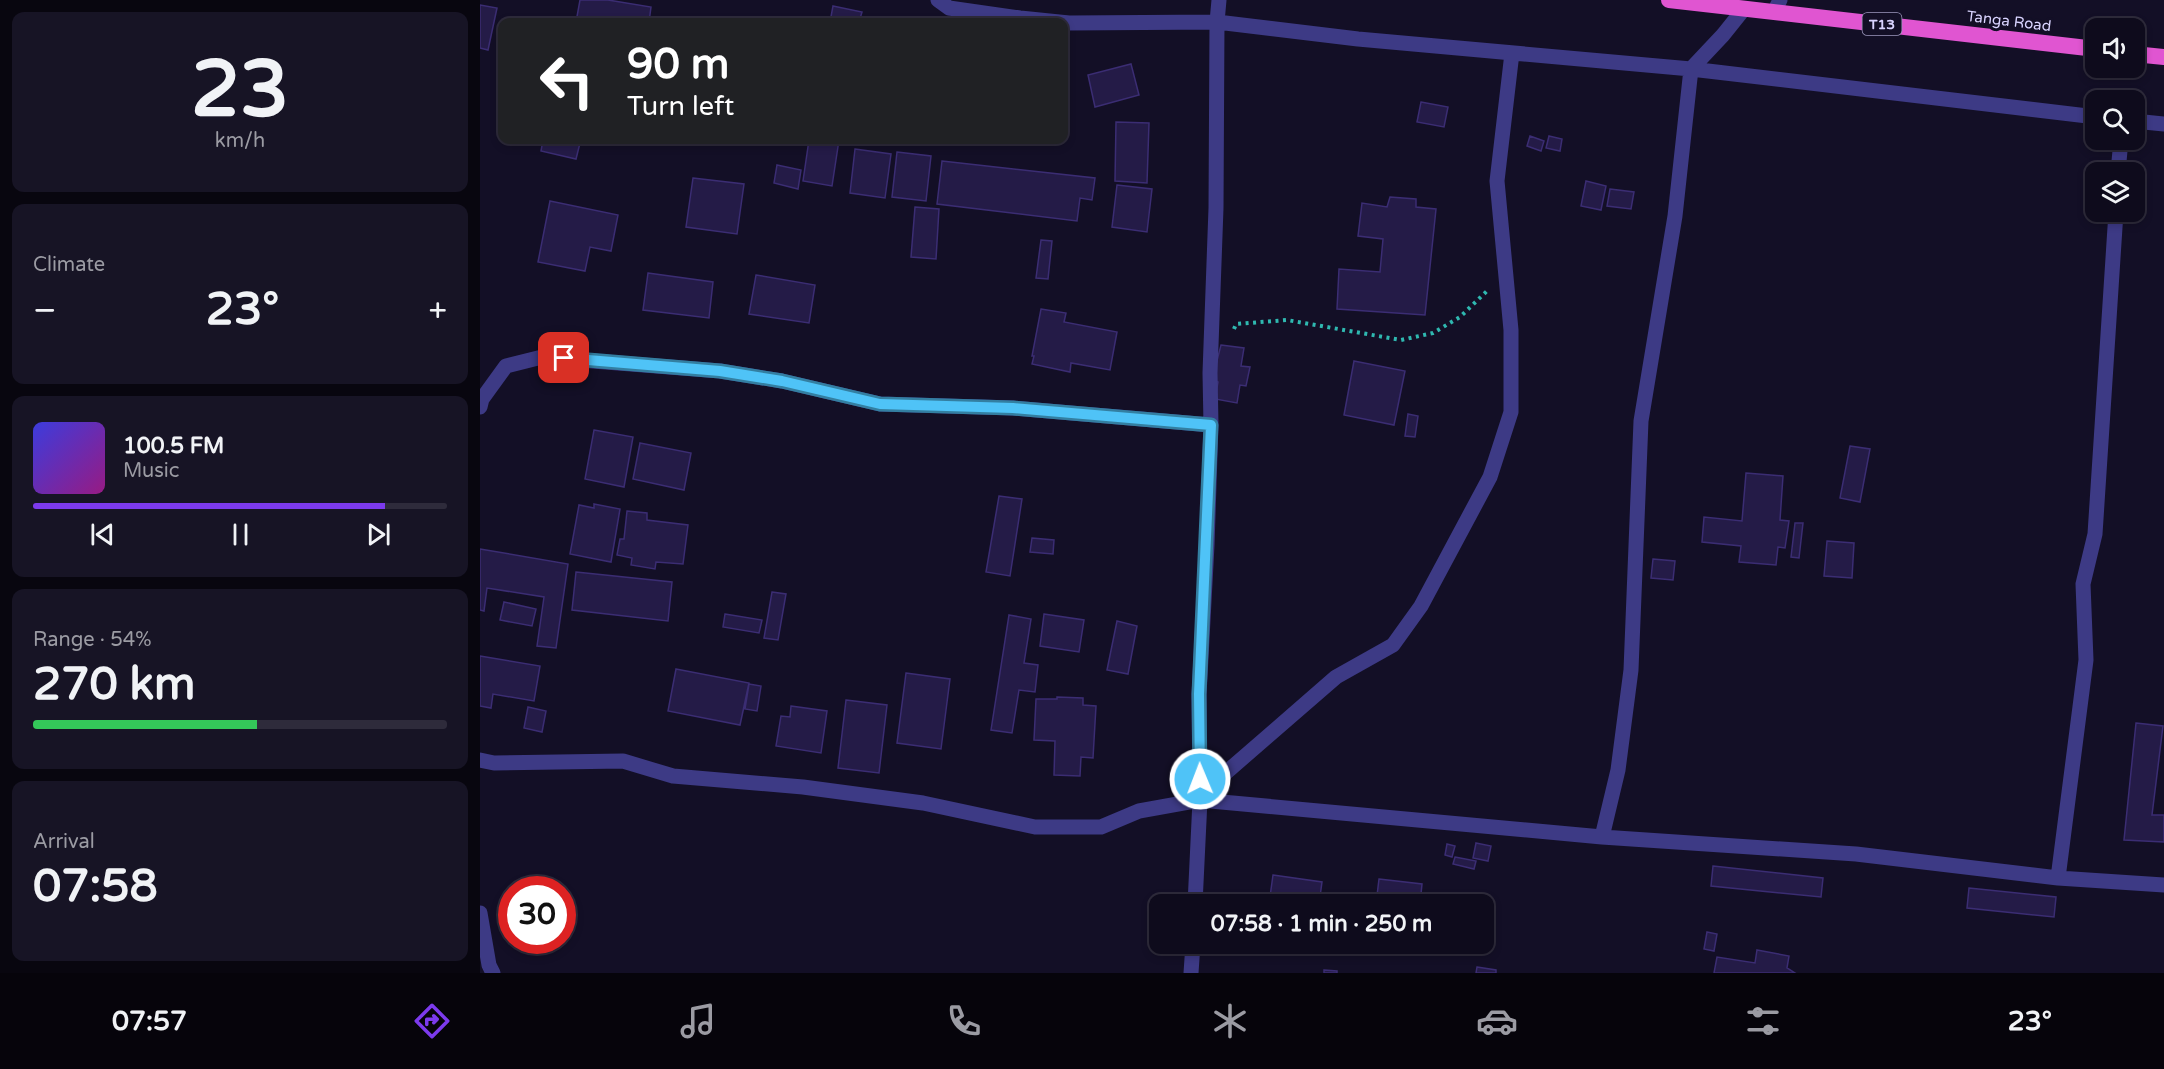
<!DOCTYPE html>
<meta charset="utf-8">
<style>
:root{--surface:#0e0b1c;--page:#171425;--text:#f1f3f6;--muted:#9b9ba3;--line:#2e2b3b;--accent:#7c3aed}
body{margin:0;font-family:"Varela Round",sans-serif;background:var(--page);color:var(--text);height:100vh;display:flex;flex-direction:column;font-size:22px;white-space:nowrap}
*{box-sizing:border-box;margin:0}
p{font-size:20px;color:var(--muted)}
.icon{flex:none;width:33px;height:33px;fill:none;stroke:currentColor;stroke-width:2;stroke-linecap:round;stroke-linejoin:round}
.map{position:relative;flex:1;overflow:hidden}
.drawer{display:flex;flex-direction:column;gap:12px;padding:12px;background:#08060f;width:480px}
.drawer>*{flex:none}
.hud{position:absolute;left:18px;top:18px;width:570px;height:126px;border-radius:12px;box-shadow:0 3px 9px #0003,0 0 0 2px var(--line);background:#202124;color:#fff;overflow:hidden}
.fabs{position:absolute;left:1605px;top:18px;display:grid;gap:12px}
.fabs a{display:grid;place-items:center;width:60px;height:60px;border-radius:12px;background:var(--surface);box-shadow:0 3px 9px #0003,0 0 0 2px var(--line);font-size:30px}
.speed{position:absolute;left:18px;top:876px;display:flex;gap:12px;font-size:30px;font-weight:700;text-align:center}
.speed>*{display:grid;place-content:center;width:78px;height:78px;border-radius:50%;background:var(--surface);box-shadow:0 3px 9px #0003,0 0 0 2px var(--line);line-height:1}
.speed .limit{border:9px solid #d22;background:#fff;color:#111}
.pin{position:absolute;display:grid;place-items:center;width:51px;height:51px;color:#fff;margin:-26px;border-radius:12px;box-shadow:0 3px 9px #0006}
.me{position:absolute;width:66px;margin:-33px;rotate:359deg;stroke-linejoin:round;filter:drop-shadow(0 0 4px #0008)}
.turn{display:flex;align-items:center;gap:21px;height:126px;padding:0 30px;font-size:27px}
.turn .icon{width:78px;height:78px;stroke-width:2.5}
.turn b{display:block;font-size:42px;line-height:51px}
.big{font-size:45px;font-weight:700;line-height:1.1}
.drawer .widget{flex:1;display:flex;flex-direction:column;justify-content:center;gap:9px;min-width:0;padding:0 21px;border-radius:12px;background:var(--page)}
.drawer .dial{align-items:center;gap:0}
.dial b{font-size:78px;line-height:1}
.song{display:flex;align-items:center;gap:18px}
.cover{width:72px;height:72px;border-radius:9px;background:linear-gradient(135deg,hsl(240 70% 55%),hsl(310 70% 35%))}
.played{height:6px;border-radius:3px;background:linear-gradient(90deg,var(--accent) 85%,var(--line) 85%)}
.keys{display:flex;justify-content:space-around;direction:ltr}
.heat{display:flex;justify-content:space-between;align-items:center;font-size:33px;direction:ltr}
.charge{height:9px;border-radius:4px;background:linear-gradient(90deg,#34c759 54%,var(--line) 0)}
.trip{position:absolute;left:669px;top:894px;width:345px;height:60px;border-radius:12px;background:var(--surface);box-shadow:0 3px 9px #0003,0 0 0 2px var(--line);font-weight:700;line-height:60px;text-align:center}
.dock{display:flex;height:96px;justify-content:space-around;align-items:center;background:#06040b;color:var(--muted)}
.dock .icon{width:42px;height:42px}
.dock .current{color:var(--accent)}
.dock b{font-size:27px;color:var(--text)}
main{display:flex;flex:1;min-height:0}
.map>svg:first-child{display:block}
.building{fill:#241b47;stroke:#3b2d73;stroke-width:1.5}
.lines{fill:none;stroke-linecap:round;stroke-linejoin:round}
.path{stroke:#2fb8b0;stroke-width:4;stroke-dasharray:3 4.5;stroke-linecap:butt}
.service{stroke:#3d3a85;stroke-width:15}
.minor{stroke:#3d3a85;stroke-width:15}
.trunk{stroke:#e055d1;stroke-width:16}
.route-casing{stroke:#337fa1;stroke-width:15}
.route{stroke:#4fc3f7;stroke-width:10}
.labels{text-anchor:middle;stroke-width:6;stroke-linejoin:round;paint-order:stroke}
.shield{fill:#130f26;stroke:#9e99be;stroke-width:1.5}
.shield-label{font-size:14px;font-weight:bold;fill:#d9d4ff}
.street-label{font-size:15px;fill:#d9d4ff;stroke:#130f26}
</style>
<main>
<section class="drawer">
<div class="widget dial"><b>23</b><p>km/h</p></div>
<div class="widget"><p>Climate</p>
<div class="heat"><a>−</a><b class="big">23°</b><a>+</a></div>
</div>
<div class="widget">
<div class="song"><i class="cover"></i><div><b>100.5 FM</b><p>Music</p></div></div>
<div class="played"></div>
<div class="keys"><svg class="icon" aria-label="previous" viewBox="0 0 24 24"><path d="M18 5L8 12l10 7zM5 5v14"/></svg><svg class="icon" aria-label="pause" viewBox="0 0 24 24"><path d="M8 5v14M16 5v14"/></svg><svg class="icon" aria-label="next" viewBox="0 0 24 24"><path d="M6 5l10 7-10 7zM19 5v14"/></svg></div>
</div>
<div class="widget"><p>Range · 54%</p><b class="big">270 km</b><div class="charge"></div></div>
<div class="widget"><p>Arrival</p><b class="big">07:58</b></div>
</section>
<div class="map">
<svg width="1684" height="973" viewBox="0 0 1684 973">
<rect width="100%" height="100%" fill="#130f26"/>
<path class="building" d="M100 0H128L171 7 169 22H96Z
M0 5 17 8 8 50 0 48Z
M353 6 382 12 379 22H350Z
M391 18 419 22H390Z
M651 64 659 95 615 107 608 75Z
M941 102 968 107 964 127 937 122Z
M636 122 669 123 667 183 635 181Z
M1050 136 1064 141 1061 151 1047 146Z
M1069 136 1082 139 1080 151 1066 148Z
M63 140H83L100 143 96 159 61 151Z
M220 140H247V144Z
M329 140H359L352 186 323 181Z
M375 149 411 154 405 198 370 193Z
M417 152 451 156 446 201 412 197Z
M462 161 615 178 612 200 600 198 597 221 457 204Z
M297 165 321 170 318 189 294 183Z
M213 178 264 184 257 234 206 227Z
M1106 181 1126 186 1121 210 1101 206Z
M637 185 672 189 667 232 632 227Z
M1130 189 1154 192 1151 209 1127 206Z
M910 197 936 199V207L956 209 945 315 857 309 859 269 900 272 903 239 878 236 882 203 907 207Z
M70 201 138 215 131 251 110 247 105 271 58 262Z
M435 207 459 209 456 259 431 257Z
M561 240 572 241 568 279 556 278Z
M168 273 233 282 229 318 163 310Z
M276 275 335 285 329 323 269 314Z
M561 309 586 313 584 322 637 332 630 370 591 363 590 372 552 364 554 356H552Z
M741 345 764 348 761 366 770 367 766 386 760 385 757 403 735 399 738 382 732 380Z
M874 361 925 371 914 425 864 415Z
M928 414 938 416 935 437 925 436Z
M114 430 153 437 144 487 105 479Z
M160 443 211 453 204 490 153 479Z
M1370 446 1390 449 1380 502 1360 498Z
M1266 473 1303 476 1300 520 1309 521 1305 548 1298 547 1296 565 1259 562 1261 546 1222 542 1224 517 1262 521Z
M519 496 542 499 530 576 506 572Z
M114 504 140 509 131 562 90 554 99 505 114 508Z
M147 511 167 513V520L208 525 203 564 176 562 175 569 151 565 152 558 137 555 140 539H144Z
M1315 523H1323L1319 558 1311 557Z
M552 538 574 540 573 554 550 552Z
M1347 541 1374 543 1372 578 1344 576Z
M0 549 88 564 76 648 57 646 64 597 7 588 4 611 0 610Z
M1173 559 1195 561 1193 580 1171 578Z
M96 572 192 582 188 621 92 610Z
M292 592 306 594 298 640 284 638Z
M24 602 56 609 52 626 20 620Z
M245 614 282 620 279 633 243 627Z
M564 614 604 620 599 652 560 646Z
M529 615 551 619 544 663 558 665 555 692 539 690 532 733 511 730Z
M637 621 657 626 648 674 627 670Z
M0 656 60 666 54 701 13 694 11 708 0 706Z
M196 669 269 683 260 725 188 711Z
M426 673 470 679 461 749 417 743Z
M269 684 281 686 277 711 265 709Z
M577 697 603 698V705L616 706 613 758 601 757 600 776 574 775 575 741 554 740 556 699H577Z
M366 700 407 705 399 773 358 768Z
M311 706 347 711 341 753 296 746 301 716 310 717Z
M48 707 66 711 62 732 44 728Z
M1656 723 1683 726 1672 815H1684V842L1644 840Z
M996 843 1011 846 1008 861 993 858Z
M967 844 975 846 972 857 965 855Z
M975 857 996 861 994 869 973 864Z
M1233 866 1343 878 1341 897 1231 886Z
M793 875 842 882 839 904H789Z
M899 879 942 884 940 904H896Z
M1489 888 1576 897 1574 917 1487 908Z
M1227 932 1237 934 1234 951 1224 949Z
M811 944H833L832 948Z
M1277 950 1309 956 1307 968 1315 973H1234L1237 957 1275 963Z
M997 967 1016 970V973H996Z
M844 970 857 971V973H844Z"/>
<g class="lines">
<path class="path" d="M754 329 756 324 807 320 921 340 953 333 980 317 1008 290"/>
<path class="service" d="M1294 12 1300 0"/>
<path class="minor" d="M458 0 469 8 540 18 589 23 737 22 878 39 1211 69 1616 117
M1654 121 1684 124
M1638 172 1641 140
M0 407 2 399 26 366 62 357 240 371 302 381 400 404 533 408 731 425
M0 760 14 763 143 761 193 776 323 787 443 803 555 827H621L659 811 720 800 1122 837 1376 854 1578 878 1684 885
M725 800 742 776 856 677 913 645 941 606 1010 477 1031 412V330L1017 181 1032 53
M1122 837 1138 770 1151 670 1161 421 1195 216 1211 69 1243 35 1263 10
M1578 878 1606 660 1603 584 1615 534 1636 212
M715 904 720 800 719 695 727 545 731 425 730 373 736 208 737 22 739 0
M0 913 9 965 13 973
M711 973 713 944"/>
<path class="trunk" d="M1189 0 1616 49
M1654 54 1684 57"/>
</g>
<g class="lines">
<defs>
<path id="route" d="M84 358 240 371 302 381 400 404 533 408 731 425 719 694 720 779"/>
</defs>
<use href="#route" class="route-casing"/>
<use href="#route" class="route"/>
</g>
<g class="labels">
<rect class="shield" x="1382.5" y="13" width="39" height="22" rx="4.5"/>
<g class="shield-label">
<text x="1402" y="29">T13</text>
</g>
<g class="street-label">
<text transform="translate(1529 21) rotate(7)" y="5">Tanga Road</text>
</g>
</g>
</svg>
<div class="fabs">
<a><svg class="icon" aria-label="sound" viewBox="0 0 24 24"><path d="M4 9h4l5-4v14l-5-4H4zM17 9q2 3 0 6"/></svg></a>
<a><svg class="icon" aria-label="search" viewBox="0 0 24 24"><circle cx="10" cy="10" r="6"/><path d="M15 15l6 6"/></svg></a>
<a><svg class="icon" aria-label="layers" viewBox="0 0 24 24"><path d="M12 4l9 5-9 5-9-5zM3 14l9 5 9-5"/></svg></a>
</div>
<div class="speed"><div class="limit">30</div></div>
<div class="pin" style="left:84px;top:358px;background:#d93025"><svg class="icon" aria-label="arrive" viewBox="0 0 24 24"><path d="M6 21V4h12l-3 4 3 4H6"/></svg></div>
<svg class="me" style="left:720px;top:779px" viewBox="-20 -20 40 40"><circle r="17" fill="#4fc3f7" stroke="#fff" stroke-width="3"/><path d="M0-11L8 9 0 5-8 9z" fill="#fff"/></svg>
<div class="trip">07:58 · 1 min · 250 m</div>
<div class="hud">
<div class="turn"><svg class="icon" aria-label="left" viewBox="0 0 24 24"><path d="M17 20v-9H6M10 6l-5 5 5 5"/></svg><div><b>90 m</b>Turn left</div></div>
</div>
</div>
</main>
<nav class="dock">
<b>07:57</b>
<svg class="icon current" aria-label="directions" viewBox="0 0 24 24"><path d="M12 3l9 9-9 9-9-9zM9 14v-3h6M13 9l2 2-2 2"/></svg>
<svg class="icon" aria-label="music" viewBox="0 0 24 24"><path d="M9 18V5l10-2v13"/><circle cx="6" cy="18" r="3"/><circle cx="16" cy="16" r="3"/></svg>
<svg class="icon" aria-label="phone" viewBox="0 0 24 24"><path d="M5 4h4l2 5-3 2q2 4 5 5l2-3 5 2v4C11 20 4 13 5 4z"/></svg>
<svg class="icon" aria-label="climate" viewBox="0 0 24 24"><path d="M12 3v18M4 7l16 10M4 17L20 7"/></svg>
<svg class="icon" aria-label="car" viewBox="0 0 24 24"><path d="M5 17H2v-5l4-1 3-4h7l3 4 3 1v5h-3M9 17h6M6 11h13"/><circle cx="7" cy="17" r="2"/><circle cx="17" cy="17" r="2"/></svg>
<svg class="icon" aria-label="filters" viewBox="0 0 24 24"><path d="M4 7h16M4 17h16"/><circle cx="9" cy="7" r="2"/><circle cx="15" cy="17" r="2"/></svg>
<b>23°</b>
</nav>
